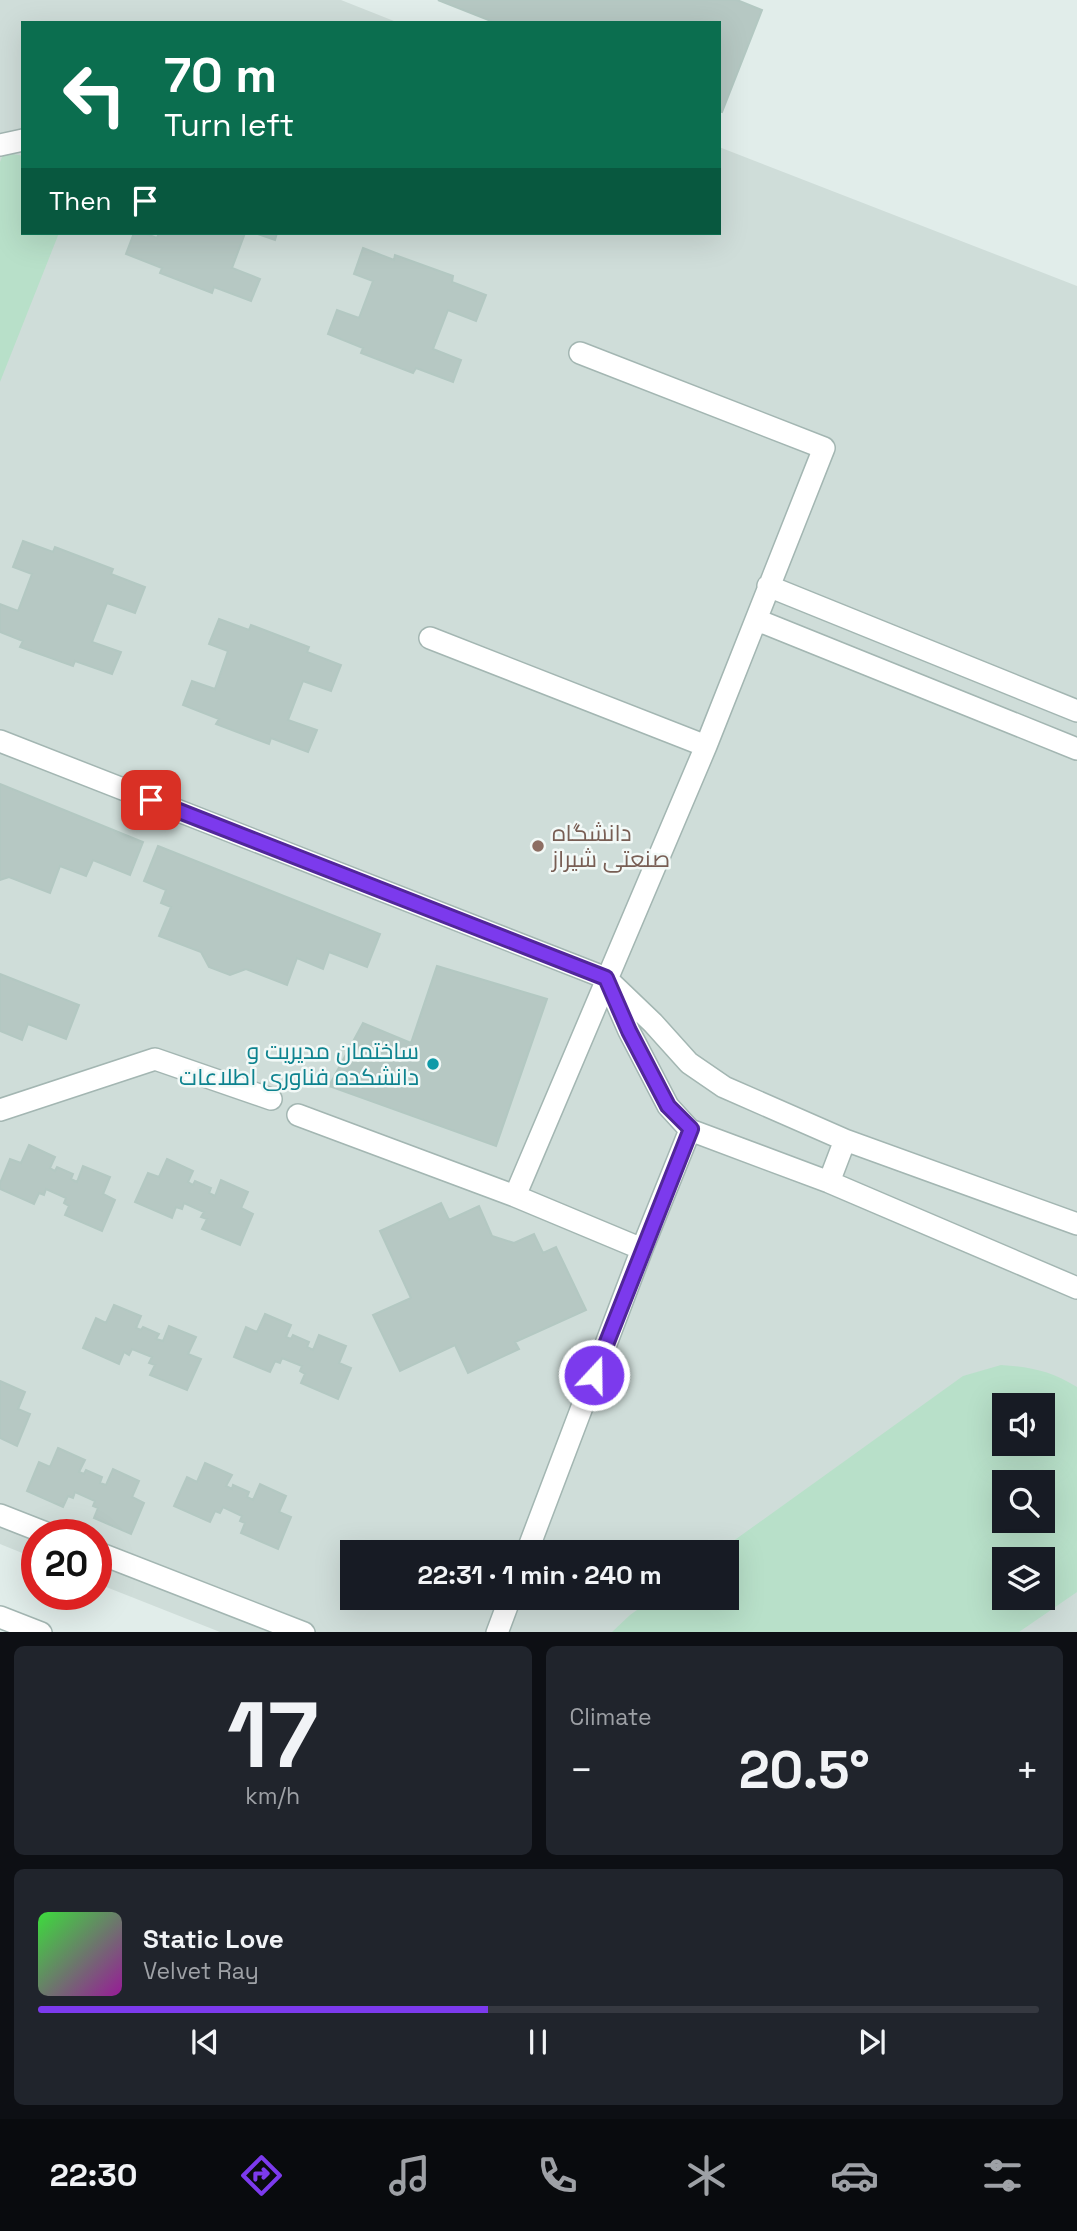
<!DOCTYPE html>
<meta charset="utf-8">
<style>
:root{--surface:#171b24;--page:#20242c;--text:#f1f3f6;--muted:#9ea1a6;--line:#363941;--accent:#7c3aed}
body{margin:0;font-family:"Space Grotesk",Cairo,sans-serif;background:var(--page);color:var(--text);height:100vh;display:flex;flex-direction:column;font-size:26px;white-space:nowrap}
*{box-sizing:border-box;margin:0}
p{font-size:23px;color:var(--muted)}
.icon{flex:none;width:38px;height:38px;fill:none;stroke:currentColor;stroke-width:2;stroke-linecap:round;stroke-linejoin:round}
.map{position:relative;height:1632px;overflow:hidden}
.drawer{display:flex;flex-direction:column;gap:14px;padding:14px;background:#0d0f14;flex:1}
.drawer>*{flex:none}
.hud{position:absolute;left:21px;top:21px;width:700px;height:214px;border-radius:0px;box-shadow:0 7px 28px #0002;background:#0b6e4f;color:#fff;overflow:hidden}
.controls{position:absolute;left:992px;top:1393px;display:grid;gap:14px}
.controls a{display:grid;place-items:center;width:63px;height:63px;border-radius:0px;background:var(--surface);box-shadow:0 7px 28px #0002;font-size:35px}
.speed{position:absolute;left:21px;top:1519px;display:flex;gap:14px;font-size:35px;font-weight:700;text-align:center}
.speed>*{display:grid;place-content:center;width:91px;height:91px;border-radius:50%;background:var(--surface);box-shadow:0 7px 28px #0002;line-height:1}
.speed .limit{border:10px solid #d22;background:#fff;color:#111}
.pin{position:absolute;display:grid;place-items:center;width:60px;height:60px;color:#fff;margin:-30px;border-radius:14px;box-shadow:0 4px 10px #0006}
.me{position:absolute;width:77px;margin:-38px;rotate:21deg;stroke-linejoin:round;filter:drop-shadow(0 0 5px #0008)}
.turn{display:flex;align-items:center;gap:24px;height:147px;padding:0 28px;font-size:32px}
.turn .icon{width:91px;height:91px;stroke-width:2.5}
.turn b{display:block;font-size:49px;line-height:60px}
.then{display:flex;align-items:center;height:66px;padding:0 28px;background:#0003;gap:14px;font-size:26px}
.big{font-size:52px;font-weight:700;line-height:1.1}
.drawer .widget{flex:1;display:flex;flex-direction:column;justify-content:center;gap:10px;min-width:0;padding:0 24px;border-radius:10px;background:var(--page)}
.drawer .dial{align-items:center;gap:0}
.dial b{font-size:91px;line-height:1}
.song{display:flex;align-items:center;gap:21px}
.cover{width:84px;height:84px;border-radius:10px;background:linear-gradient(135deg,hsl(120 70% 55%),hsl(300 70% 35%))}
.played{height:7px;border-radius:4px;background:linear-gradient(90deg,var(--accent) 45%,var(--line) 45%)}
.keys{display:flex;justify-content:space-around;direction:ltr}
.heat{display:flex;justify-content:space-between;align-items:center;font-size:38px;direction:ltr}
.drawer .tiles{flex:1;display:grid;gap:14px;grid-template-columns:1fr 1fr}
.widget:last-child{grid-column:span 2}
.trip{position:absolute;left:340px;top:1540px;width:399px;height:70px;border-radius:0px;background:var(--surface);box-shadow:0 7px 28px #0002;font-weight:700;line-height:70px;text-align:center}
.tabs{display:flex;height:112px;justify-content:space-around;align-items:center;background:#090b0e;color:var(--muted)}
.tabs .icon{width:49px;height:49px}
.tabs .selected{color:var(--accent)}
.tabs b{font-size:32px;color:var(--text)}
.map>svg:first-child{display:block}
.built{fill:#cfddd9;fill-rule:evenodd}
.green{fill:#b8e0c9;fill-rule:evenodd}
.building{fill:#b6c8c3;stroke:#b3c8c2;stroke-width:2}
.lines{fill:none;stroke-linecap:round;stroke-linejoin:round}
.minor-casing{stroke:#a3b6b2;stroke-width:24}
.minor{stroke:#fff;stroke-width:21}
.route-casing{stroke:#51269a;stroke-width:18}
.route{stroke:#7c3aed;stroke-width:12}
.education-dot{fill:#8d6e63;stroke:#f2f9f7;stroke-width:2.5}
.culture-dot{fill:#0f9aa8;stroke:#f2f9f7;stroke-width:2.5}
.labels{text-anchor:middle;stroke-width:5;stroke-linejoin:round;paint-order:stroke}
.education-label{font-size:23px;fill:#785e54;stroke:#f2f9f7;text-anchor:start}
.culture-label{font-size:23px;fill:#0d838f;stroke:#f2f9f7;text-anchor:end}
</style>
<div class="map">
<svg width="1077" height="1633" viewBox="0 0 1077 1633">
<rect width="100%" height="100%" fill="#e1edea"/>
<path class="built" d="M0 0H341L399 23H23V233H719V147L1077 286V1632H220L96 1583V1535H37V1559L0 1544ZM1004 1405H1043V1444H1004ZM1004 1482H1043V1521H1004ZM352 1552H726V1598H352ZM1004 1559H1043V1598H1004Z"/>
<path class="green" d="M4 152 23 156V233H59L0 382V162Z
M1001 1365C1031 1367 1051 1371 1077 1387V1592L1019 1632H612L630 1615 654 1598H726V1552H718L963 1376ZM1004 1405H1043V1444H1004ZM1004 1482H1043V1521H1004ZM1004 1559H1043V1598H1004Z"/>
<path class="building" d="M438 0H737L762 10 722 112 719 111V23H496Z
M134 233H144L157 238 159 233H245L232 268 260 279 251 301 214 287 212 293 160 273 162 268 126 254Z
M255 233H277L275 240Z
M363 248 394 260 395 255 453 276 452 282 486 295 476 321 448 310 433 349 461 360 453 382 416 368 413 373 361 353 363 348 328 334 337 310 359 318 373 281 354 274Z
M23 541 53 552 55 547 113 569 111 574 145 587 135 613 107 603 92 642 121 652 112 674 75 661 73 666 20 647 23 641 0 632V604L18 611 32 574 13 567Z
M219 619 249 630 251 625 309 647 307 652 341 665 331 691 303 681 288 720 317 730 308 752 271 738 269 744 216 724 219 719 183 705 192 681 215 689 228 651 209 644Z
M0 784 143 842 130 875 93 860 86 876 60 866 50 893 9 877 0 880Z
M158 846 380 934 367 967 329 952 323 969 297 958 287 985 246 969 230 975 209 967 201 952 159 936 171 907 161 903 166 890 144 881Z
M437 966 547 999 496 1146 329 1086 363 1023 411 1043Z
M0 974 79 1005 66 1039 28 1024 22 1040 0 1031Z
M29 1145 55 1157 50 1168 55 1171 57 1167 73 1174 71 1179 77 1182 83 1166 110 1177 103 1194 115 1200 102 1231 65 1215 69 1206 64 1203 66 1198 46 1189 44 1195 39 1193 34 1204 0 1189V1183L10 1159 21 1163Z
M167 1159 193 1171 188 1182 193 1185 195 1181 211 1188 209 1193 215 1196 221 1180 248 1192 241 1208 253 1214 240 1245 202 1229 207 1219 201 1217 204 1212 184 1203 182 1209 176 1207 172 1218 135 1202 148 1173 159 1177Z
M441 1203 449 1220 479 1206 492 1236 514 1243 534 1234 543 1253 556 1247 586 1310 515 1342 519 1349 468 1373 455 1345 400 1371 373 1315 411 1298 380 1231Z
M114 1305 141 1316 136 1328 141 1330 143 1327 159 1334 156 1339 163 1341 169 1326 196 1337 188 1354 201 1359 187 1390 150 1375 155 1365 149 1363 152 1357 132 1349 129 1355 124 1352 119 1364 83 1348 96 1318 106 1323Z
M265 1314 291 1325 286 1337 291 1339 293 1335 309 1342 307 1347 313 1350 319 1335 346 1346 339 1363 351 1368 338 1399 301 1383 305 1374 300 1371 302 1366 282 1358 280 1363 275 1361 270 1372 234 1357 246 1327 257 1332Z
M0 1381 25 1392 18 1409 30 1414 17 1446 0 1438Z
M58 1448 85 1460 79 1472 84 1474 86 1470 102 1477 100 1483 106 1485 113 1469 139 1481 132 1497 144 1503 131 1534 94 1518 98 1508 93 1506 95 1501 75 1492 73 1498 68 1496 63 1507 27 1491 39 1462 50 1467Z
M205 1463 232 1475 226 1486 232 1489 233 1485 249 1492 247 1497 253 1500 260 1484 286 1496 279 1512 291 1517 278 1549 241 1533 245 1523 240 1521 242 1516 223 1507 220 1513 215 1511 210 1522 174 1506 187 1477 197 1482Z"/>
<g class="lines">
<defs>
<path id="minor" d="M0 145 23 140
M580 353 824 448 706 746 515 1196 642 1249
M768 586 1077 711
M757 620 1077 749
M430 638 706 746
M0 741 606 978 653 1023 689 1063 724 1087 845 1140 1077 1224
M610 988 629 1031 668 1106 690 1130 829 1182 1077 1288
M0 1110 155 1059 271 1099
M298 1115 515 1196
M829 1182 845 1140
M0 1515 51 1535
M96 1552 304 1633
M527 1552 642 1249 690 1130
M0 1617 41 1633
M497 1633 510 1598"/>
</defs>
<use href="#minor" class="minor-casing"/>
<use href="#minor" class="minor"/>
</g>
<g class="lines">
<defs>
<path id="route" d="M151 800 606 978 629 1031 668 1106 691 1129 594 1375"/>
</defs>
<use href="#route" class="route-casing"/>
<use href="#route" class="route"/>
</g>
<circle class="education-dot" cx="538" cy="846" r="7"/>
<circle class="culture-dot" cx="433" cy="1064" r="7"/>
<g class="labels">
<g class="education-label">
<text x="552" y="841">دانشگاه<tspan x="552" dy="26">صنعتی شیراز</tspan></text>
</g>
<g class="culture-label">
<text x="419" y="1059">ساختمان مدیریت و<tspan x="419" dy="26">دانشکده فناوری اطلاعات</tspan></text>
</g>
</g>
</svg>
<div class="controls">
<a><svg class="icon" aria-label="sound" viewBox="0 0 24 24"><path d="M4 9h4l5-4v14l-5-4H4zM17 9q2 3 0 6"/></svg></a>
<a><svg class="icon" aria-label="search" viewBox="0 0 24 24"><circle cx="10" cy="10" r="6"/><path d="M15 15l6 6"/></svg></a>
<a><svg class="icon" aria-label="layers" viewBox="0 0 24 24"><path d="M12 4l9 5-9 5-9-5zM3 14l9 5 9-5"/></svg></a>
</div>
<div class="speed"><div class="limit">20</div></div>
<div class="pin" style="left:151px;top:800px;background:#d93025"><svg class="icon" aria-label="arrive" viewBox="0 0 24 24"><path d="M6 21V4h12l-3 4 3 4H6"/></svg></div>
<svg class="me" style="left:594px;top:1375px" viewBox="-20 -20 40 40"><circle r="17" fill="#7c3aed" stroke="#fff" stroke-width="3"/><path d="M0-11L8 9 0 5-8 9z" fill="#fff"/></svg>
<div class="trip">22:31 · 1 min · 240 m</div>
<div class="hud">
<div class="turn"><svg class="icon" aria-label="left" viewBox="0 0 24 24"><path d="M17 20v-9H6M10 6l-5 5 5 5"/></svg><div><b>70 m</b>Turn left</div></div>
<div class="then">Then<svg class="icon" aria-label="arrive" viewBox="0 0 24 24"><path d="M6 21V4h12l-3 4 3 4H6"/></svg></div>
</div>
</div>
<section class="drawer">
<div class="tiles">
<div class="widget dial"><b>17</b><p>km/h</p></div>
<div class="widget"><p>Climate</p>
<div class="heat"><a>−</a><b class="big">20.5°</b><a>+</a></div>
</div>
<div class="widget">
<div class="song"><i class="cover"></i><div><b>Static Love</b><p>Velvet Ray</p></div></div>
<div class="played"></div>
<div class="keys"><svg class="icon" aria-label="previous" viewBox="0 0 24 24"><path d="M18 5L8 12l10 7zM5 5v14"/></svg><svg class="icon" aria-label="pause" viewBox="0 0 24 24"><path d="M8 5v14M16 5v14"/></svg><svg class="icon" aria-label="next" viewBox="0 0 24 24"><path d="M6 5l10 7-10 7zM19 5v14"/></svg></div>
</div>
</div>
</section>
<nav class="tabs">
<b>22:30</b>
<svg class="icon selected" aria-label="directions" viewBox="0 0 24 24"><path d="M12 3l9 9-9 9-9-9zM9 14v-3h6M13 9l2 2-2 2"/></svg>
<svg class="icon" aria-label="music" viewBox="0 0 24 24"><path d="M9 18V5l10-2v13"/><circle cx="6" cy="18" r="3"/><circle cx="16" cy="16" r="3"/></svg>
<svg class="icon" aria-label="phone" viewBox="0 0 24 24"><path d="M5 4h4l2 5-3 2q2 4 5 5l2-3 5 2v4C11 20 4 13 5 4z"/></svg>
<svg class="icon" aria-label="climate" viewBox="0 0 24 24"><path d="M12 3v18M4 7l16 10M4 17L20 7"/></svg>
<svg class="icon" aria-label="car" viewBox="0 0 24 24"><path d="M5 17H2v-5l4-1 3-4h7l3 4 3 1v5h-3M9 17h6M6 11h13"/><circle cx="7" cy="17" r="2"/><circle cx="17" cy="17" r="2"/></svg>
<svg class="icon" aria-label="filters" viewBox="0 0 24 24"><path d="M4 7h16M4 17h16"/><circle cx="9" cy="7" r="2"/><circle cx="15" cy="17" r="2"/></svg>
</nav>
